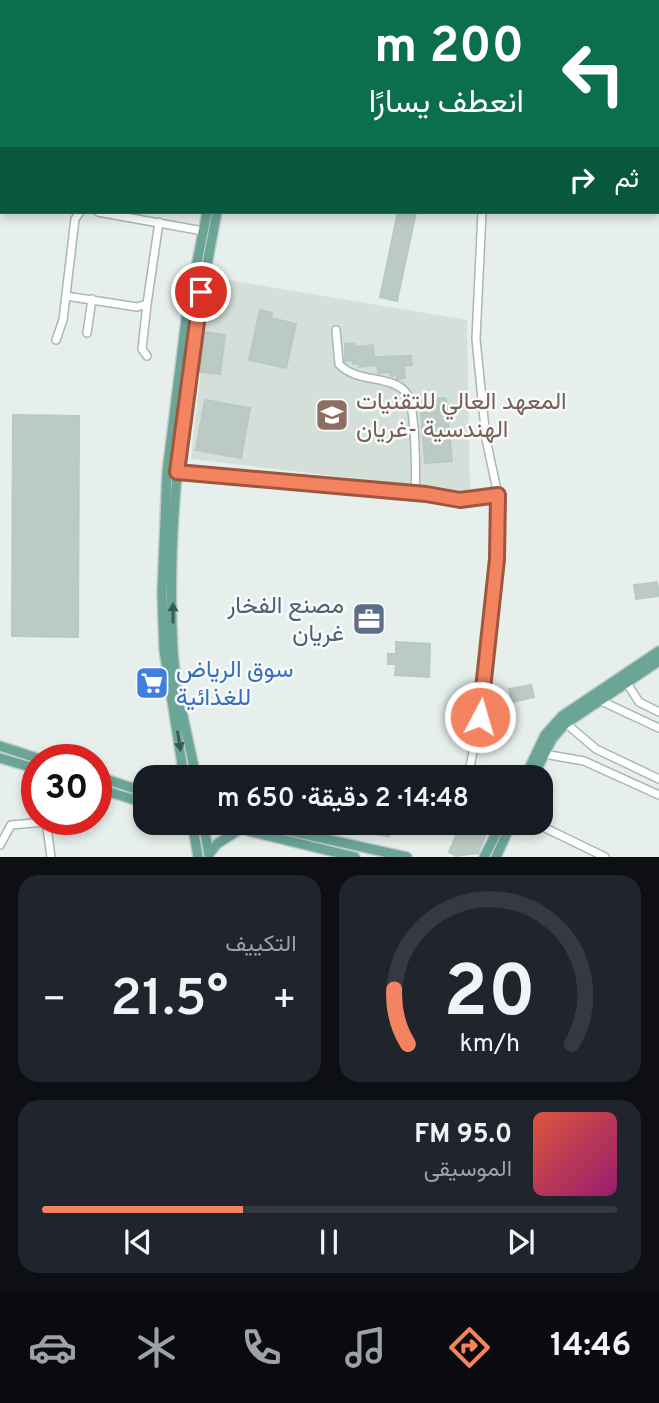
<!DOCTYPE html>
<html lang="ar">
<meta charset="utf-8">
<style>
:root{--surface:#171b24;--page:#20242c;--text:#f1f3f6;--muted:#9ea1a6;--line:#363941;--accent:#f4845f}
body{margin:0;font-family:Overpass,Vazirmatn,sans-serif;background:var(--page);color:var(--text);direction:rtl;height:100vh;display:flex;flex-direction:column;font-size:26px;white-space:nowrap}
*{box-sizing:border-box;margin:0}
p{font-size:23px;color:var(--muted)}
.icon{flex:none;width:38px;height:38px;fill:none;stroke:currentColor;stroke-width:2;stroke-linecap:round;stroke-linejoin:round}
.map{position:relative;height:857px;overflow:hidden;direction:ltr}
.side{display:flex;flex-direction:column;gap:18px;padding:18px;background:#0d0f14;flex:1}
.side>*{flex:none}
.banner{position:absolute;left:0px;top:0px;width:660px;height:214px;box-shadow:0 4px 10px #0003;direction:rtl;background:#0b6e4f;color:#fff;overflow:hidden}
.speed{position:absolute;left:21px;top:744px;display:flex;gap:14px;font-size:35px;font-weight:700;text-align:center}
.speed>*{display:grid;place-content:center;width:91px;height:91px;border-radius:50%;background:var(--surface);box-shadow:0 4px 10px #0003;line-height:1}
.speed .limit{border:10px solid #d22;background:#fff;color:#111}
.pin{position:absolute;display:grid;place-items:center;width:60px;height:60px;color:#fff;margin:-30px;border:4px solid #fff;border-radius:50%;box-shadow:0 2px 7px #0007}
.me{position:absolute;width:77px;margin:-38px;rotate:6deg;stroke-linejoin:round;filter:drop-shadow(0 0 5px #0008)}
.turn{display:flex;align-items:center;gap:24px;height:147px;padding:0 21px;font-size:32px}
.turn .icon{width:91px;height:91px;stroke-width:2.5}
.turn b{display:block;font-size:49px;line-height:60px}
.then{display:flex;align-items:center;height:66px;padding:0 21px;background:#0003;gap:14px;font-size:26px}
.big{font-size:52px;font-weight:600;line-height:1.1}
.side .card{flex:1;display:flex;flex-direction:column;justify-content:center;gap:10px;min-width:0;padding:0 24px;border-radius:21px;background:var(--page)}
.side .dial{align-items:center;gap:0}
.dial svg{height:182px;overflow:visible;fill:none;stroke:var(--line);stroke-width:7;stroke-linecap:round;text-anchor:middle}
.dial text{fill:var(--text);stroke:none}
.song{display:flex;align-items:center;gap:21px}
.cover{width:84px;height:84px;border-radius:10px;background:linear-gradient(135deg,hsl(10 70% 55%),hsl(320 70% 35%))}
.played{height:7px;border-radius:4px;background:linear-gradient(90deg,var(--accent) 35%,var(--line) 35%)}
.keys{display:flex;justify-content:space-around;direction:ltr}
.heat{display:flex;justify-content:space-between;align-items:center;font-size:38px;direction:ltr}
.side .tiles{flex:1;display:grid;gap:18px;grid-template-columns:1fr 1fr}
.card:last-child{grid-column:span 2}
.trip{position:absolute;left:133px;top:765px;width:420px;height:70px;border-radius:21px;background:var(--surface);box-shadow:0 4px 10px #0003;font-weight:600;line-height:70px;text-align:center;direction:rtl}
.menu{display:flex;height:112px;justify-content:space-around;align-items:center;background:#090b0e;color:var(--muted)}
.menu .icon{width:49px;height:49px}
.menu .selected{color:var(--accent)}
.menu b{font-size:32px;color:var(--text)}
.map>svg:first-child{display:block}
.built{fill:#d4dfda}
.building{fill:#bbcac4;stroke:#b8c9c2;stroke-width:2}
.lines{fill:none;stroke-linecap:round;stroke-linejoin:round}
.minor-casing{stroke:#a8b8b2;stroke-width:10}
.major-casing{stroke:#c2cac8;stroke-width:12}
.minor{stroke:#fff;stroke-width:7}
.major{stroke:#6aa596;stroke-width:9}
.oneway{fill:#365b51}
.route-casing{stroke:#9f563e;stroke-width:18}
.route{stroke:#f4845f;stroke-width:12}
.labels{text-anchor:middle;stroke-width:5;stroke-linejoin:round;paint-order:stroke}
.education-label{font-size:24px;fill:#785e54;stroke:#f7fbf9;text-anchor:start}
.service-label{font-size:24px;fill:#4e5e75;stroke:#f7fbf9;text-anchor:end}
.shop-label{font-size:24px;fill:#366cbe;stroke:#f7fbf9;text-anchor:start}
</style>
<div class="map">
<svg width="659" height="857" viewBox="0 0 659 857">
<rect width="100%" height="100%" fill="#e6efeb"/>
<path class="built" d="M211 277 467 320 470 492 191 459Z"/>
<path class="building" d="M398 212H416L397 301 380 297Z
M260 310 272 313 271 318 296 324 286 368 249 360Z
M205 332 225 335 220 374 200 372Z
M354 343 355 347 373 345 374 357 411 356 412 365 404 366 405 378 397 379V375L391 376 390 372 378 373 377 365 359 367V364H353V360L345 361V344Z
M446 398 452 461 425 463 420 400Z
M205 400 250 408 241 458 196 450Z
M13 415 79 416 78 637 12 636Z
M657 582 659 596 636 599 634 585Z
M396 642 430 644 429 677 395 675 396 664H388V654H396Z
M531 685 534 697 512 702 509 689Z
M357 822H391L389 836 356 831Z
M462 822H491L478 853 456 856 449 852Z"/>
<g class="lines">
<defs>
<path id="minor" d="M70 0V2
M428 0 439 2
M484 0V2
M657 0 659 2
M0 2 2 3
M18 2 19 0
M0 73 2 66
M0 103 2 106
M658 200H659
M98 212 203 231
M66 296 137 307 147 304 159 222
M336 330 339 364C351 377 368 377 384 381 393 383 402 386 407 394 416 408 416 476 415 493
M87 333 92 299
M56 340 63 320 75 219 80 212
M147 356 142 349 147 304
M175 472 426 494 461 500 498 495
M625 680 639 702 659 712
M599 700 659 728
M562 720 596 749 659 779
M544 754 584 761 659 795
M468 777 480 717 499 528 498 495 486 439 476 339 482 212
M46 820 51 857
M533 822 605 857
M0 845 11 825 45 822"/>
<path id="major" d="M250 2V0
M258 2V0
M0 746 43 760
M0 758 37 769
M96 776 145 792
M184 777 164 650 162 593 167 472 187 312 207 212
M196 777C188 736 176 693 173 651 165 503 189 356 217 212
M525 777 545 735 562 716 659 651
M533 777 552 739 565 724 659 661
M96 788 145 803
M192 822 198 857
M203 822 209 855
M212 822 355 857
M249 822 407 857
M209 854 217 844 239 830
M484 857 502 822
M496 857 512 822"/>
</defs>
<use href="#minor" class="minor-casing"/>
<use href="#major" class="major-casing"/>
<use href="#minor" class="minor"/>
<use href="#major" class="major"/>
</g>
<defs><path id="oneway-solid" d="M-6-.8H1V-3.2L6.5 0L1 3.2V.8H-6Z" transform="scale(1.75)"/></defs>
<g class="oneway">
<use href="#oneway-solid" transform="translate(173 613) rotate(-90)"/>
<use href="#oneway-solid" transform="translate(179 741) rotate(81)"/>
</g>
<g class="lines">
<defs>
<path id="route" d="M201 292 177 472 426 494 460 500 498 495 497 559 480 717"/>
</defs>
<use href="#route" class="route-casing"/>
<use href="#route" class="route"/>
</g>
<defs>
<symbol id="university-square" viewBox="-11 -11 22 22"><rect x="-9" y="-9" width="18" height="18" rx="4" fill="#8d6e63" stroke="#f7fbf9"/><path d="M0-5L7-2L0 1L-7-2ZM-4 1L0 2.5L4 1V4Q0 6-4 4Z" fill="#fff"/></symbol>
<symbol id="office-square" viewBox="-11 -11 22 22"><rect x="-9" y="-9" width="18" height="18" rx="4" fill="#5c6f8a" stroke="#f7fbf9"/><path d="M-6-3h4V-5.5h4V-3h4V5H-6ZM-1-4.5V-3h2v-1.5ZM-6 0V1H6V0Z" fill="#fff"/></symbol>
<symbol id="supermarket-square" viewBox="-11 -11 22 22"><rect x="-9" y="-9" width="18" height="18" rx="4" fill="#3f7fe0" stroke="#f7fbf9"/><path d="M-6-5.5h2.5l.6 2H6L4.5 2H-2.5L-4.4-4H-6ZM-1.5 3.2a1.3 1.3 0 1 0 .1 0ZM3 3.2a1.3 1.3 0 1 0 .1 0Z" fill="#fff"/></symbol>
</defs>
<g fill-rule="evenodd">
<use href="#university-square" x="313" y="396" width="38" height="38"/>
<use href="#office-square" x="350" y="600" width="38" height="38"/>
<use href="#supermarket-square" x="133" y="664" width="38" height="38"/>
</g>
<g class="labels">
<g class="education-label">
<text x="356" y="409">المعهد العالي للتقنيات<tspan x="356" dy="28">الهندسية -غريان</tspan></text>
</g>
<g class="service-label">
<text x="344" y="613">مصنع الفخار<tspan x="344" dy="28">غريان</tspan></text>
</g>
<g class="shop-label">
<text x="176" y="677">سوق الرياض<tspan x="176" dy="28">للغذائية</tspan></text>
</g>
</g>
</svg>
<div class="speed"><div class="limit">30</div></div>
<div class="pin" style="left:201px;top:292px;background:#d93025"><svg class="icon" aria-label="arrive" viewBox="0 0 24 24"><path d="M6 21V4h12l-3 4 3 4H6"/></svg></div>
<svg class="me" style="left:480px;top:717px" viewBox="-20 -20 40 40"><circle r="17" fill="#f4845f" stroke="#fff" stroke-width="3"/><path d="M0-11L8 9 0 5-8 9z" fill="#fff"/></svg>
<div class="trip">14:48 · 2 دقيقة · 650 m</div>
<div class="banner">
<div class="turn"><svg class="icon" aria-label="left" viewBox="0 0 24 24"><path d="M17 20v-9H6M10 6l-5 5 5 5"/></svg><div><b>200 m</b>انعطف يسارًا</div></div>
<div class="then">ثم<svg class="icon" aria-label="right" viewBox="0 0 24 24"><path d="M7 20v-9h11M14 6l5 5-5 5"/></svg></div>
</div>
</div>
<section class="side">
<div class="tiles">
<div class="card dial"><svg viewBox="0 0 100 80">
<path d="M14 69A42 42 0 1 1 86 69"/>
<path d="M14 69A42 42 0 0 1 8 45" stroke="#f4845f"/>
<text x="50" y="56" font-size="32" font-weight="700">20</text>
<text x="50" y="72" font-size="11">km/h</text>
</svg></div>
<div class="card"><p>التكييف</p>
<div class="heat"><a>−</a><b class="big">21.5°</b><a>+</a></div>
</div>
<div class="card">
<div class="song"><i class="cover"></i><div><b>95.0 FM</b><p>الموسيقى</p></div></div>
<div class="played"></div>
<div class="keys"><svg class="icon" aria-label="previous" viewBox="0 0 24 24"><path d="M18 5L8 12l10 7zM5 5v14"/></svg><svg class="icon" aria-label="pause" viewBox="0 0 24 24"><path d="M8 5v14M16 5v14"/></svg><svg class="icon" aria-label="next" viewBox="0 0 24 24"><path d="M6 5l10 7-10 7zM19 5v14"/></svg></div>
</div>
</div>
</section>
<nav class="menu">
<b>14:46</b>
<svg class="icon selected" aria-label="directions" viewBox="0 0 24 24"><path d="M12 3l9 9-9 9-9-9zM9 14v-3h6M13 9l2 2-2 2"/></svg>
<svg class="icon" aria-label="music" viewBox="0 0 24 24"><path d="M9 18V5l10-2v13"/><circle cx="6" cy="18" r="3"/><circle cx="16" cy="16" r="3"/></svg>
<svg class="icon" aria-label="phone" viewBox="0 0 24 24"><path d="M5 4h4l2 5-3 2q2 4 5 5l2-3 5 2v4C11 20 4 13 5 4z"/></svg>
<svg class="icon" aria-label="climate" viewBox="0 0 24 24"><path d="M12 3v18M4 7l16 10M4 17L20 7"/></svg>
<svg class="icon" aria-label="car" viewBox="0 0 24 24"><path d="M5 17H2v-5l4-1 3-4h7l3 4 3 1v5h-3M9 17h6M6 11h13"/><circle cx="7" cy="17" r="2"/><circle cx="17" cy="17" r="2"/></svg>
</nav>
